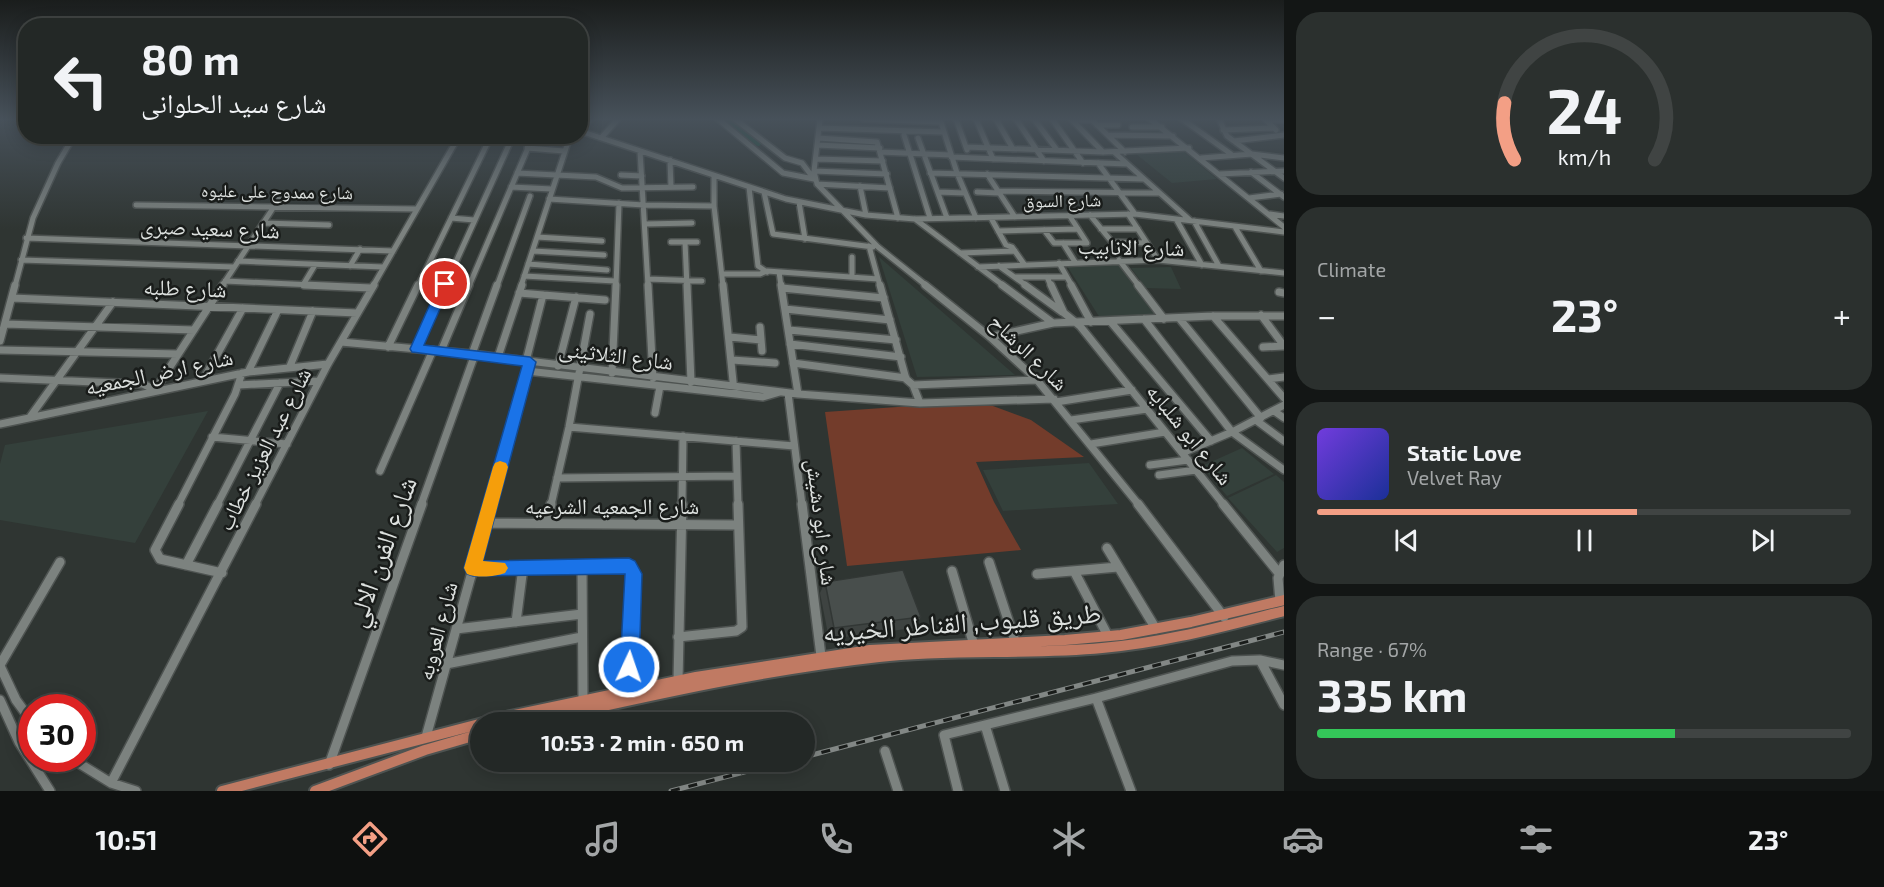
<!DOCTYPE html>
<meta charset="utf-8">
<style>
:root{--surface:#232826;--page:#2b302e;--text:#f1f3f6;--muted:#a3a6a7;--line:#404443;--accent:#f39f85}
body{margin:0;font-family:"Exo 2","Noto Naskh Arabic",sans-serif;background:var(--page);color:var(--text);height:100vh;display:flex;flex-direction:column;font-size:22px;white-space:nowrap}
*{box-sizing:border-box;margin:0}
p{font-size:20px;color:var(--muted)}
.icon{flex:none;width:33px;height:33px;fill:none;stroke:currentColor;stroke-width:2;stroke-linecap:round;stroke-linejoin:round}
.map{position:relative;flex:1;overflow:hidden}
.side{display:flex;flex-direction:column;gap:12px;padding:12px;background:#131615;width:600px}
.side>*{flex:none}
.top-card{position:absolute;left:18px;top:18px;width:570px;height:126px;border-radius:24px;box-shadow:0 3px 15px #0003,0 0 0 2px var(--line);background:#232826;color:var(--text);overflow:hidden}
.speed{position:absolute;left:18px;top:694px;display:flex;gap:12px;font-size:30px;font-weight:700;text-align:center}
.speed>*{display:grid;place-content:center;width:78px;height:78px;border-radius:50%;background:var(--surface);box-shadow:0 3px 15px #0003,0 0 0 2px var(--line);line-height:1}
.speed .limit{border:9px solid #d22;background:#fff;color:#111}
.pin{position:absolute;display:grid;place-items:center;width:51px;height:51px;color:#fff;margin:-26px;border:3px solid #fff;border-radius:50%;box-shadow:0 2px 6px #0007}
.me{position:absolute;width:66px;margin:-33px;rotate:3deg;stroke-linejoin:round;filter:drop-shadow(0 0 4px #0008)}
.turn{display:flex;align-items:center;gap:21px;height:126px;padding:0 24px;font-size:27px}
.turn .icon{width:78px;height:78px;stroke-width:2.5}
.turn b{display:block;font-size:42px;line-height:51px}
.big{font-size:45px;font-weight:700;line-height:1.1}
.side .card{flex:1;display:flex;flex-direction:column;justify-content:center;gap:9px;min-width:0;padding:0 21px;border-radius:24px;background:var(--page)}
.side .dial{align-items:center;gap:0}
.dial svg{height:156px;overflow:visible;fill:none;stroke:var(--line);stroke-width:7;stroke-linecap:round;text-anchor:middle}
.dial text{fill:var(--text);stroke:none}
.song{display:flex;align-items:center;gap:18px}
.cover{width:72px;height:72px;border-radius:9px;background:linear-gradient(135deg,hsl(260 70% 55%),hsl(230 70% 35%))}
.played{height:6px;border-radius:3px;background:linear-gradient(90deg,var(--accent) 60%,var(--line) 60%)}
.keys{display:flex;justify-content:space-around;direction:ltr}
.heat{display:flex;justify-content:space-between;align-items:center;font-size:33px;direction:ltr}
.charge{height:9px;border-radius:4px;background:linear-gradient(90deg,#34c759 67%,var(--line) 0)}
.trip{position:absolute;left:470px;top:712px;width:345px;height:60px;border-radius:30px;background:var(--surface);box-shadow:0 3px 15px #0003,0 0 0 2px var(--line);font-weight:700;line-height:60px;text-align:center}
.tab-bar{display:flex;height:96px;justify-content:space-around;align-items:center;background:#0e100f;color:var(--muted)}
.tab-bar .icon{width:42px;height:42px}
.tab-bar .current{color:var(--accent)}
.tab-bar b{font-size:27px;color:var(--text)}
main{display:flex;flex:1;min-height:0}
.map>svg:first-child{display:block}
.built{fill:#34403b}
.green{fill:#733c2b}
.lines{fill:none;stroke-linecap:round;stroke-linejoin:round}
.canal{stroke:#1a5340;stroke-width:6}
.minor-far2-casing{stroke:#4e5351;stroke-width:8}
.minor-far1-casing{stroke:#4e5351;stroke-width:10}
.minor-casing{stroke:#4e5351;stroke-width:12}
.major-casing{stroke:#4e5351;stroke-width:14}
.minor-far2{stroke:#7c827f;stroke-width:5}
.minor-far1{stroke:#7c827f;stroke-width:7}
.minor{stroke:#7c827f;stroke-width:9}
.major{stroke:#c07a63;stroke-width:10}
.rail-casing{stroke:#828785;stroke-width:5}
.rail{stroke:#191c1a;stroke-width:3;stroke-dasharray:9;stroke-linecap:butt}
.wall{fill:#3e4341}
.building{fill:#484e4c;stroke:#323735;stroke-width:1.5}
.route{fill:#1a73e8;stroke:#114b97;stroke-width:1.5}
.slow{fill:#f59e0b}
.labels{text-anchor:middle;stroke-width:5;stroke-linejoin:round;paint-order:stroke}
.far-street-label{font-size:18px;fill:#dde1df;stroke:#191c1a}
.street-label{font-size:22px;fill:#dde1df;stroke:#191c1a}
.near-street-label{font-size:27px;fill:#dde1df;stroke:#191c1a}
</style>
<main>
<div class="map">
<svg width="1284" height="791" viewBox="0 0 1284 791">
<rect width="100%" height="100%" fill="#2f3532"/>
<path class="built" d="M1182 150 1217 179 1172 183 1136 154Z
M879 257 1015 375 917 377Z
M1117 263 1156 316 1100 318 1067 266Z
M1171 267 1181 289 1146 288 1131 268Z
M208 411 135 543 0 520V464L5 445Z
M1242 448 1274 474 1227 496 1202 466Z
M1089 463 1118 504 1003 511 983 470Z
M1276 475 1284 482V548L1277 552 1228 498Z"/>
<path class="green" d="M955 403 993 406 1031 420 1084 457 976 462 994 502 1021 550 847 566 825 412Z"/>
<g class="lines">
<path class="canal" d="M727 119 758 143"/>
<defs>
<path id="minor-far2" d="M718 119 783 173 814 179
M735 119 785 158 802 163 814 179
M820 119 814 171 817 184 878 247 927 286
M863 119 940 122
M940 119 957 173 976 218
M956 119 967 150
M976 119 993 159
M996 119 1013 149
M1016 119 1044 161
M1034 119 1057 150
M1052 119 1083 163
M1071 119 1103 152
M1091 119 1125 152
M1150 119 1284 227
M1182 119 1231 154
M1219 119 1227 136 1284 178
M1265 119 1276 130
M1072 120H1092
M1266 120H1284
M1097 125H1118
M1132 127H1162
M819 128 944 132
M580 130 591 119
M1223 130 1274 128
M580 131 786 199 866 215 915 219 1135 214 1284 232
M904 135 930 218
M1108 135 1173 136
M602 137 618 119
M818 138 877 142 898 218
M918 138 947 218
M1234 141 1284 135
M817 145 880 148
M966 147 1103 152 1189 148
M527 148 564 151
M640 151 648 286
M880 152 951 155
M1114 152 1190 220
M951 157 1127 164
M1201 158 1252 154 1284 158
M816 159 883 161
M670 160 671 187
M1098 163 1135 214
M814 171 887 174
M1251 172 1284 197
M517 173 596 177 622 188 693 187
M930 173 1143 179
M987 174 1015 217
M1219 174 1284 171
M621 175 642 176
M714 176V206L723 286
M817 184 890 188
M860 186 866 215
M511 187 552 189
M749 187 758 266 767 272
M998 191 1159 193
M764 192 773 234 873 247
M938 192 965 193
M977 192 999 193
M1249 198 1281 194
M549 199 644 205 714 206
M799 202 805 239
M136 205 417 209
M1128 214 1158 260
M1270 214 1284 216
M1090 215 1112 242 1147 243
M451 218 474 220
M991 218 1006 245 1012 247 1024 264
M915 219 1004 286
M1176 219 1202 265
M1194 221 1219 266
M263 223 329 225
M645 224 692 223
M1235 227 1261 271
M1101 229H1138
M1044 230 1054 243H1087L1069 215
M998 231 1078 229
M537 237 602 241
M26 238 393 251
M671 242H697
M685 242 687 286
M1063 243 1075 262
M869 246 880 286
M533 251 604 255
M960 253 1015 251
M852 257V277
M21 260 234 267
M1119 260 1139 286
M238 261 383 267
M1059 263 1072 286
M528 264 607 270
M350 266 360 249
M999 266 1027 286
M978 267 1158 260 1284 273
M779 272 781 286
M722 274H760L767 271 878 279
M524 276 615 281
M1015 277H1066
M1047 277 1051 286
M648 279 702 281
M225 281 335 286
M303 285 315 265
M15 286 33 218 58 163 74 136
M222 286 279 199
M373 286 459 136
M418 286 491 136
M445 286 513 136
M469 286 533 136
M497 286 530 196
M521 286 570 136
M616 286 619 203"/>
<path id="minor-far1" d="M304 285 371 288
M648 285 653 378
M687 285 691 382
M723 285 734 391
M781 285 798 394
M880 285 906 379 913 385 920 403
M925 285 990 337 1037 380 1139 505
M1002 285 1053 323
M1025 285 1062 312
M1051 285 1064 313 1080 326 1224 505
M1071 285 1091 322
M1138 285 1164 319
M782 288 884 298
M1279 292 1284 293
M519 293 605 300
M12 298 357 313
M785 309 890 320
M1261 315 1284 346
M1213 316 1284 398
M1179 318 1261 418
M1144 319 1232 432 1284 470
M1110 321 1211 441
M5 324 194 330
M760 327 762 351
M789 330 896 340
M730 337 761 340
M990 337 1053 323 1213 316H1284
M0 341 15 285
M341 342 472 354 798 394 920 403 1054 399
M790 344 901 357
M388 347 418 285
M1263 347 1284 346
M416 349 445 285
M0 350 178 354
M441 351 469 285
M472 354 497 285
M498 357 522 285
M732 360 775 363
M526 361 543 295
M793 363 906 378
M290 366 313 311
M558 366 576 297
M527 371 763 397 780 392
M248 372 278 310
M612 373 616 285
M0 378 143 384 155 390 223 285
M1268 379 1284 377
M203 380 243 308
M238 385 319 381
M913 385 1037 380
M788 393 802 505
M1056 402 1132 390
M1274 411 1284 418
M655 413 660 386
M30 417 113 302
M1071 420 1147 409
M1257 421 1284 441
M0 424 248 372 328 364
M569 427 794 446
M212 437 287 444
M736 441 738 505
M1091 444 1165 432
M1182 453 1232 432 1284 405
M1150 465 1188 460
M380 471 433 350
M1159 475 1196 470
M557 478 737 476
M178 505 235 394 242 373
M217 505 280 383
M255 505 328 364 374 285
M421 505 475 354
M490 505 530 362
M551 505 569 427 590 314
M682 505 683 436"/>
<path id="minor" d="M179 504 155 550 160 559 222 573
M802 504 821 656
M1138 504 1224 617
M1223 504 1278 572
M485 523 738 525
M547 523 551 504
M1107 548 1156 629
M989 562 1015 641
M186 565 218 504
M582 566 583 700
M473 569 626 565 632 568 634 574 628 690
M952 571 973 642
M1074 571 1108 636
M1037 574 1118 567
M1280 601 1278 578 1284 565
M516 622 523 567
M456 629 582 614
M678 637 736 631 742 627 738 504
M1260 660 1284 705
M446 664 582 637
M0 665 60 562
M0 666 16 700 32 722
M678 681 682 504
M1096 698 1131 791
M0 700 19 742 50 791
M985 725 1005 791
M426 737 491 504
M885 751 898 791
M72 759 111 783 136 791
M329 765 422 504
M111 783 256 504
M958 791 944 735 1096 698 1232 661 1260 660 1284 665"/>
<path id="major" d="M527 723C644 697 761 670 879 657 953 649 1028 655 1102 648 1164 643 1224 626 1284 611
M222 791 510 716 696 677 870 650 1065 640 1121 635 1191 622 1284 600
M315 791 425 750 480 734"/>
</defs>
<use href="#minor-far2" class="minor-far2-casing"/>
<use href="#minor-far1" class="minor-far1-casing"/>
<use href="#minor" class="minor-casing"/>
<use href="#major" class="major-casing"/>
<use href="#minor-far2" class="minor-far2"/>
<use href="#minor-far1" class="minor-far1"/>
<use href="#minor" class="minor"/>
<use href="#major" class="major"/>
<defs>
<path id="rail" d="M804 757 1284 632
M671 791 783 762"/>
</defs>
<use href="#rail" class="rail-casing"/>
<use href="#rail" class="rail"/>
</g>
<path class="wall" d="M825 582 921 617 914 628 829 639 820 593Z"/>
<path class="building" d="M903 570 921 617 834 628 825 582Z"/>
<linearGradient id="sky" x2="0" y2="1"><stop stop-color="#1a1d1c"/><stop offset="0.52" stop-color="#47515a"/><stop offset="1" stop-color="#47515a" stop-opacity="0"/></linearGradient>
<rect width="1284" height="229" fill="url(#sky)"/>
<path class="route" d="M445 280 451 284 424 345 530 357 536 362 483 561 629 558 635 561 642 574 639 667 636 673 629 676 623 673 620 667 625 574 473 576 467 574 464 568 522 366 412 352 410 349 439 284Z"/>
<path class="slow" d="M500 461 506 463 508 467 483 561 505 563 508 568 505 573C495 577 477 578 467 574L464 568 493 467 495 463Z"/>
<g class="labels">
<g class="far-street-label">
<text transform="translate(277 192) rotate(1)" y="6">شارع ممدوح على عليوه</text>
<text transform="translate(1062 201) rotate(-1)" y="6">شارع السوق</text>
</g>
<g class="street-label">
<text transform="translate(210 228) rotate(2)" y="8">شارع سعيد صبرى</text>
<text transform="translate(1131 247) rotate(1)" y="8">شارع الانابيب</text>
<text transform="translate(185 288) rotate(2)" y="8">شارع طلبه</text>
<text transform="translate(1029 352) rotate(44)" y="8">شارع الرشاح</text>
<text transform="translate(616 355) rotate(7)" y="8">شارع الثلاثينى</text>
<text transform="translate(159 372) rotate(-12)" y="8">شارع ارض الجمعيه</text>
<text transform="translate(1190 434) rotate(51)" y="8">شارع ابو شلبايه</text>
<text transform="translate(264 449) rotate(-63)" y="8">شارع عبد العزيز خطاب</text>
<text x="612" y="514">شارع الجمعيه الشرعيه</text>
<text transform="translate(822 522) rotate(83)" y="8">شارع ابو دشيش</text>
<text transform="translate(437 631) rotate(-75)" y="8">شارع العروبه</text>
</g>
<g class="near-street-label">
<text transform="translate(382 552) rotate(-70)" y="9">شارع الفرن الالي</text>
<text transform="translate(962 623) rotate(-4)" y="9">طريق قليوب, القناطر الخيريه</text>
</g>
</g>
</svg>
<div class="speed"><div class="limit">30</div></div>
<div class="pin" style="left:445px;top:284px;background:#d93025"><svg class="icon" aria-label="arrive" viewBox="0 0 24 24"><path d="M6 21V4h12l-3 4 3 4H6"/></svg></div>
<svg class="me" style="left:629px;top:667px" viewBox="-20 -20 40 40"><circle r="17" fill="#1a73e8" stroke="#fff" stroke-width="3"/><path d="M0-11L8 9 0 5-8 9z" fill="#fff"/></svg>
<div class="trip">10:53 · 2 min · 650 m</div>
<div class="top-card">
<div class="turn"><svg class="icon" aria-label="left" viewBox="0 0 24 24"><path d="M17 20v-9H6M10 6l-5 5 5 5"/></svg><div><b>80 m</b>شارع سيد الحلوانى</div></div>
</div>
</div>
<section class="side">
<div class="card dial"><svg viewBox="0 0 100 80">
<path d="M14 69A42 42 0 1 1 86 69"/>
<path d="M14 69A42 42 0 0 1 9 40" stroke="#f39f85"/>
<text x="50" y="56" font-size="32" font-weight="700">24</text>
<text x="50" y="72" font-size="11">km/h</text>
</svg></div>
<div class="card"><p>Climate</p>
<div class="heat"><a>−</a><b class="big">23°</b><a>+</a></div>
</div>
<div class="card">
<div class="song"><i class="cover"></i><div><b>Static Love</b><p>Velvet Ray</p></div></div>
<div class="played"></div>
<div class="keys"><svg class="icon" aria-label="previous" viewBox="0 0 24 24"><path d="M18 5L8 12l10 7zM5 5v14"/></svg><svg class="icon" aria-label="pause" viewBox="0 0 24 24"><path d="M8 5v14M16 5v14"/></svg><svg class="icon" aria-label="next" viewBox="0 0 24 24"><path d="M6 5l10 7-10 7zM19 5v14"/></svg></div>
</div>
<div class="card"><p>Range · 67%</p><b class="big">335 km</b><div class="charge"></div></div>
</section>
</main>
<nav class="tab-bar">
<b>10:51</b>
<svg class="icon current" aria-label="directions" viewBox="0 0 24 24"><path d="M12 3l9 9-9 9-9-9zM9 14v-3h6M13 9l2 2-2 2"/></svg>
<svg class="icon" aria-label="music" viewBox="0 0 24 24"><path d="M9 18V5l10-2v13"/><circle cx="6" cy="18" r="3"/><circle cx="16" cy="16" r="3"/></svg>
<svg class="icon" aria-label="phone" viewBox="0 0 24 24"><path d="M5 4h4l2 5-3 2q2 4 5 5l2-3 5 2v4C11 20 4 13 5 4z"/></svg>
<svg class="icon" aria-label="climate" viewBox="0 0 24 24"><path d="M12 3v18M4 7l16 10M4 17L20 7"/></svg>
<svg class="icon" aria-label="car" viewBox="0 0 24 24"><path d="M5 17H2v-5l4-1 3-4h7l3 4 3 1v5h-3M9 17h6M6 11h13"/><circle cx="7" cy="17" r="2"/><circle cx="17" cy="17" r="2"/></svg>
<svg class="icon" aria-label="filters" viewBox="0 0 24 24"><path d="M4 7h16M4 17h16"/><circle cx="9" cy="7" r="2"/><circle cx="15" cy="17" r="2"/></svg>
<b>23°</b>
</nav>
